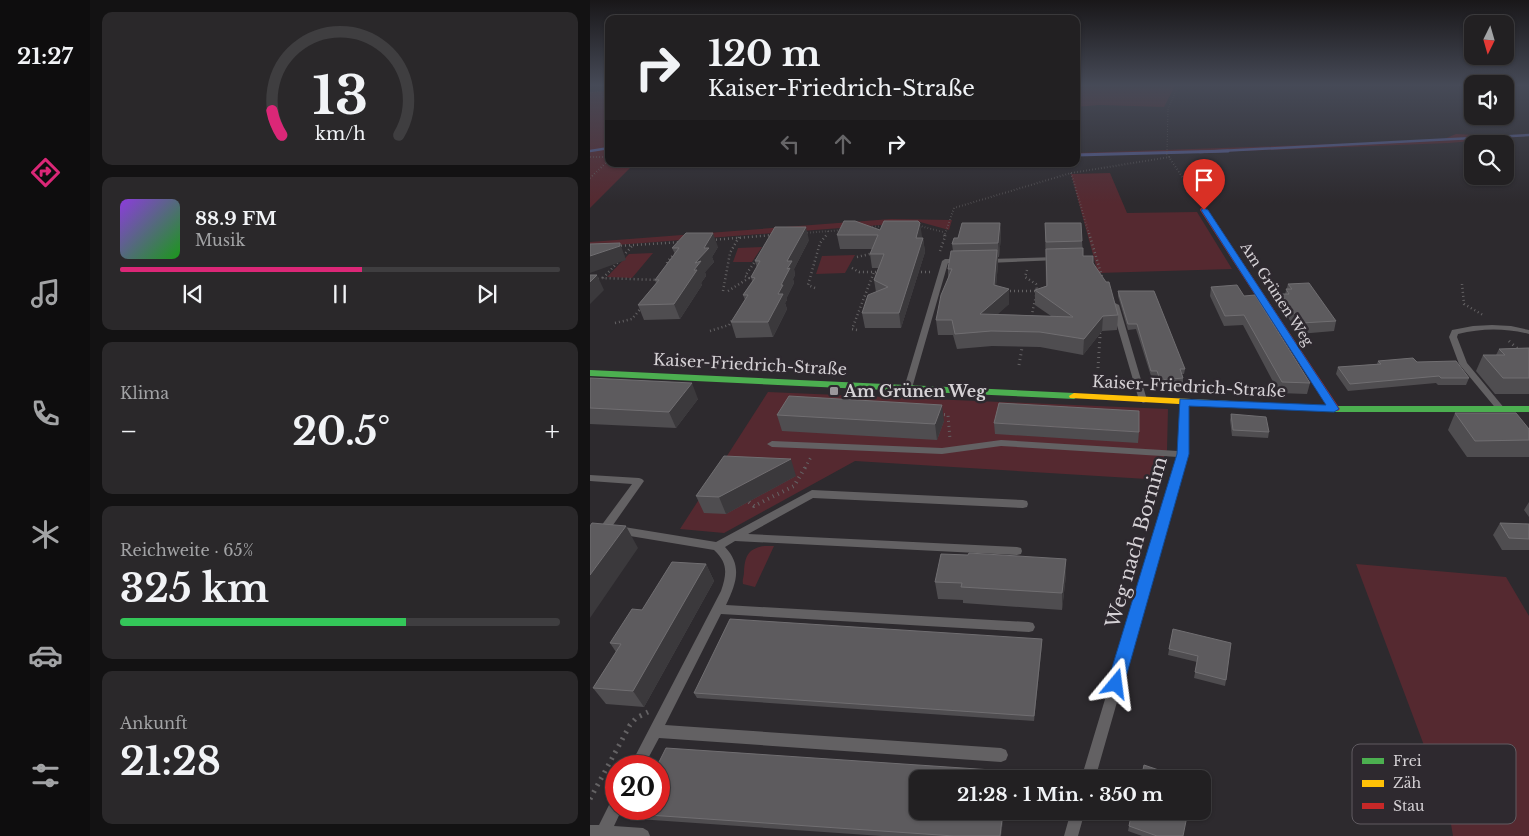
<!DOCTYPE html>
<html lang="de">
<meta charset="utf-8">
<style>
:root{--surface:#222022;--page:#2a282a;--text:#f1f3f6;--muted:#a2a3a5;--line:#3f3e40;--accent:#db2777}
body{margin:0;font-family:"Libre Baskerville",serif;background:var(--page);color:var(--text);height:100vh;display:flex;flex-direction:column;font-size:19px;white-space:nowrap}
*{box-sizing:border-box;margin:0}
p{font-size:16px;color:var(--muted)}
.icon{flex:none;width:28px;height:28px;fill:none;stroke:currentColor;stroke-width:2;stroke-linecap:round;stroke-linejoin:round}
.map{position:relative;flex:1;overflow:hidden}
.sheet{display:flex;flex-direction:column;gap:12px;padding:12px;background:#131213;width:500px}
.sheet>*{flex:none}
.top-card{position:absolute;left:15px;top:15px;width:475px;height:152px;border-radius:10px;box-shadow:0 1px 4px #0004,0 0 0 1px var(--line);background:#222022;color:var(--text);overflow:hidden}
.needle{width:32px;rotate:185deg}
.controls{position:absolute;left:874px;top:15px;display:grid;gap:10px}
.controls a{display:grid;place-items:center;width:50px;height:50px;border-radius:10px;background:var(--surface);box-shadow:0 1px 4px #0004,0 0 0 1px var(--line);font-size:25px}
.speed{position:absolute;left:15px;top:755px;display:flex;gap:10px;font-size:25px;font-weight:700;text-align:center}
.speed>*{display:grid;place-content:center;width:65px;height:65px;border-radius:50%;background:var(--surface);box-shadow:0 1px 4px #0004,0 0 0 1px var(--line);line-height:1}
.speed .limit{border:8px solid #d22;background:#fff;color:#111}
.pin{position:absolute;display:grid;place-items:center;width:42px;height:42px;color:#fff;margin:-51px -21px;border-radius:50% 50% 50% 0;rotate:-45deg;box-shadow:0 0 5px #0007}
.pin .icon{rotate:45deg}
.me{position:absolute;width:55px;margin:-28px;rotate:16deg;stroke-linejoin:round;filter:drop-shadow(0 0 4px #0008)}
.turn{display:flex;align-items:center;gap:18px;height:105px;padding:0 20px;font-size:22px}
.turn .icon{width:65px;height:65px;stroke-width:2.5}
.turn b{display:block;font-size:35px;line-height:42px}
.lanes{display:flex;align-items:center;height:48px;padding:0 20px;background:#0003;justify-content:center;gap:25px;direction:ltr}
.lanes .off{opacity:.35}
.big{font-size:38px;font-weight:700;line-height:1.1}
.sheet .widget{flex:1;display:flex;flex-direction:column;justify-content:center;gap:8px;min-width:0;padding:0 18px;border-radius:10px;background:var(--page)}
.sheet .dial{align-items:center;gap:0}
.dial svg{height:130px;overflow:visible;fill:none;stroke:var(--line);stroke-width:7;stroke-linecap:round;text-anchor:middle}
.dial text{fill:var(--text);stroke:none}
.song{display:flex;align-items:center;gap:15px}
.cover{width:60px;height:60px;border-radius:8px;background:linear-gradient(135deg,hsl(270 70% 55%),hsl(120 70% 35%))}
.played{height:5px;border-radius:2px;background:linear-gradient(90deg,var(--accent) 55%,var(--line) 55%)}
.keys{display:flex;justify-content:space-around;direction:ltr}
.heat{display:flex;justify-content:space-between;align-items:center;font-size:28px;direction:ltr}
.charge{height:8px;border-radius:4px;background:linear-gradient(90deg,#34c759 65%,var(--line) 0)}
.trip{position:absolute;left:319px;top:770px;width:302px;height:50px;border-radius:10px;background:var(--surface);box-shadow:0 1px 4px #0004,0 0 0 1px var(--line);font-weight:700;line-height:50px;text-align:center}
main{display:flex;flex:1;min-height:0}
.tab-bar{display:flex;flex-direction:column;width:90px;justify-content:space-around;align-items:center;background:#0e0d0e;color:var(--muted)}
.tab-bar .icon{width:35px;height:35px}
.tab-bar .active{color:var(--accent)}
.tab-bar b{font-size:22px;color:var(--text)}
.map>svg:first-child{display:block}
.green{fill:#552930}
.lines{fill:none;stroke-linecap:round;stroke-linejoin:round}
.stream-far1{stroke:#525a8b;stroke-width:2.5}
.stream{stroke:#525a8b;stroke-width:3}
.path-far5{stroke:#646264;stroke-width:1;stroke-dasharray:0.5 2;stroke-linecap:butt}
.path-far4{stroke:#646264;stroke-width:2;stroke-dasharray:0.5 2.5;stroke-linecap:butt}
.path-far3{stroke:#646264;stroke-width:2.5;stroke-dasharray:1 3;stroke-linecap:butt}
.path-far2{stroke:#646264;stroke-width:3;stroke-dasharray:1 4;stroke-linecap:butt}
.path-far1{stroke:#646264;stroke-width:4;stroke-dasharray:1 4.5;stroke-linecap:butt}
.path{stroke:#646264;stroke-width:5;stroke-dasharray:2 5.5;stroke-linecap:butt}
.lane{fill:#636163;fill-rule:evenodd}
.fast{fill:#4caf50;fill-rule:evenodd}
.slow{fill:#ffc107;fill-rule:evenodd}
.jam{fill:#c62828;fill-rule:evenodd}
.wall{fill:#4f4d50}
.shaded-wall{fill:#3b393c}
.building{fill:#5d5b5e;stroke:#706e71}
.route{fill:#1a73e8;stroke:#114b97}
.poi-dot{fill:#9a979b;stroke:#2e292f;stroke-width:2}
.labels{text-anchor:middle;stroke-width:5;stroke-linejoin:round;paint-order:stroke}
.far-street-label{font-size:14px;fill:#d5d1d5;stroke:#2e292f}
.street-label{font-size:16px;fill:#d5d1d5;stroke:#2e292f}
.poi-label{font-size:16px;font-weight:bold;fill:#d5d1d5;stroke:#2e292f;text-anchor:start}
.near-street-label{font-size:19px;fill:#d5d1d5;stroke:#2e292f}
.key{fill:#2e292f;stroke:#605b61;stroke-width:1}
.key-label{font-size:14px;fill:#d5d1d5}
</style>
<main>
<nav class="tab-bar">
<b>21:27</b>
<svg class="icon active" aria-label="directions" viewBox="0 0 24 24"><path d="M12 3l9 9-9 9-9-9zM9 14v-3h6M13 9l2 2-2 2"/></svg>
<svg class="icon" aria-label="music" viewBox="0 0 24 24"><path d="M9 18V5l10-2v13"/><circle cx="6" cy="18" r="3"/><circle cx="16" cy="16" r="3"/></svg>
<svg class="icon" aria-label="phone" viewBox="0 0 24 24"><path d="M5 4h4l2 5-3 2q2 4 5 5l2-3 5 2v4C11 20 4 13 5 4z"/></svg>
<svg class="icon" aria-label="climate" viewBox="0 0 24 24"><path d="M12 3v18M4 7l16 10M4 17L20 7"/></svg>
<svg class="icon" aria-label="car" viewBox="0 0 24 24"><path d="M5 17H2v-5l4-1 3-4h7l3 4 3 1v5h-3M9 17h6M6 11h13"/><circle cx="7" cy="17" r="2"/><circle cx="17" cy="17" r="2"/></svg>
<svg class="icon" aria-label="filters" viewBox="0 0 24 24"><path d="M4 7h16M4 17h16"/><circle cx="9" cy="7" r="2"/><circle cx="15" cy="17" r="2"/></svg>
</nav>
<section class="sheet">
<div class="widget dial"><svg viewBox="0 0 100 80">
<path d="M14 69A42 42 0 1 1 86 69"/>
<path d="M14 69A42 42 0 0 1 8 54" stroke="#db2777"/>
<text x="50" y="56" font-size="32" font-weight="700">13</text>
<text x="50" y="72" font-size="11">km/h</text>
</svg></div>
<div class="widget">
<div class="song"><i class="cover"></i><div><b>88.9 FM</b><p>Musik</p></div></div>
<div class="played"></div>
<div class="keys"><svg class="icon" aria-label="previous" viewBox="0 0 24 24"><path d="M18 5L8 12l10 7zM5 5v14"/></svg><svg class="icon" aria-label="pause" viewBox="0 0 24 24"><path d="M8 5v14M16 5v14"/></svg><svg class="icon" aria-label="next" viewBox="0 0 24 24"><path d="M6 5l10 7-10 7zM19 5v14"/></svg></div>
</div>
<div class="widget"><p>Klima</p>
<div class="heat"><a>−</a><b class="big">20.5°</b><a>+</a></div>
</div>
<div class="widget"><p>Reichweite · 65%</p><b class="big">325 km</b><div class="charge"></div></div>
<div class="widget"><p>Ankunft</p><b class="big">21:28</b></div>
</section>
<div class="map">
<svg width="939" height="836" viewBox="0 0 939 836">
<rect width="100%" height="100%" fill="#2d2a2e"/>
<path class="green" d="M486 86H585L574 107 509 105 486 107Z
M19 91V164H110L42 166 0 208V92Z
M866 134 905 136 939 134V136L859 143 573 154 486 155V153L834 141 854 139Z
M520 173 537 213 607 212 642 269 508 273 481 174Z
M301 219 362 220 359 230 330 222 0 247V242Z
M172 247 162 262H143L148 248Z
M63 253 42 278 17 277 39 254Z
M265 255 255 273 226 274 232 256Z
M178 392 578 409 577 450 565 477 557 479 265 461 134 533 90 529Z
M174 546H184L165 587 153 584C152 579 154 577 154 572 155 557 157 549 174 546Z
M766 564 916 577 939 616V836H863L859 812Z"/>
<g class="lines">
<path class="stream-far1" d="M0 151 19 148
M610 152 939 135"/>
<path class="stream" d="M486 155 638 151"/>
<path class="path-far5" d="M10 92 19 106
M0 93 19 89
M577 152 578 109 588 86"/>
<path class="path-far4" d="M577 151V154L607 199
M0 157H19
M481 173 499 234
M0 178 19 160
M326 225 353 232 354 234
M279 227 295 226
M238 231V234
M214 233 253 230
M355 234 364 208 481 173 580 157"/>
<path class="path-far3" d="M499 233 513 280
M355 236 356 233
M122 240 183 235
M27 246 91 242
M350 251 355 237 353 233
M33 256 42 246
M267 257 284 253
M78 267 77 262 84 254H87
M262 268 269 272H290
M437 270 435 277 446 284C449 294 442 305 442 318
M327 272H340
M13 278 29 261
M0 281 12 278 69 280
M872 284 874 304 893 315
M225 288 218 285 230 243 238 233
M133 291 140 253 149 237
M138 291 159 278 155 276 166 260
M416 291H447
M25 323 42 319 51 308
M267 330 262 329 284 272
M120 331 139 325 143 319
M510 338V331"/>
<path class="path-far2" d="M919 341 929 350
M429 365 433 342
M508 368 510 336
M349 414 358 415 360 439
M215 468 221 457"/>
<path class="path-far1" d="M159 502 164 506 204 486 216 466"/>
<path class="path" d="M0 799 40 725 46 718 58 712"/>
<path class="lane" d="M467 257 470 259 469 260 398 263 395 261 398 259Z
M355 259H370L373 261 370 263H358L322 388 318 390H315L314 388 352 261Z
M525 303 529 305 557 400 556 402 553 403 549 400 521 305Z
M902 325 921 326 939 330V334C915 328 892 328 868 334L867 337 877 363 915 409 911 412 908 411 869 364 859 337 862 330 883 326Z
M594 399 598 402V454L505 779H491L588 457 411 446 352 454 182 447 177 444 182 441 352 448 411 440 588 451 590 402Z
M0 475 49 478 52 479 54 481 4 552 0 553V541L42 484 0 481Z
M222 490 433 500 437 501 438 504 437 507 433 508 223 498 158 534 427 547 431 548 432 551 431 554 427 555 145 541 135 547C153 566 146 584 136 605L439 622 443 623 445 627 443 631 439 632 131 614 75 725 411 748 416 750 418 755 416 760 411 762 69 738 54 766H40L131 591C137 573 138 563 124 550L28 534 24 533 23 530 24 527 28 526 126 542Z
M26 799V809H32L24 826 53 828 58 831 60 836H0V825H9L21 801Z
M481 811H495L488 836H474Z"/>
<path class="fast" d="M0 370 484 393 489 396 484 399 0 376Z
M679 403 744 406H939V412H744L675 408 673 406Z"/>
<path class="slow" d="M484 393 679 403 685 406 679 409 480 398 479 396Z"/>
<path class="jam" d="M611 208 618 210 750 409 748 411H740L610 210Z"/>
</g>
<path class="wall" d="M410 223 411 236 409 257H408V264L406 285 419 304 407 314 461 316 445 305V290L456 286 455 223 492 241 493 256 503 263 528 315 527 330 512 331 493 355 450 347 402 346 367 349 363 335H348L346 320 358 278V269L363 251 362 244 368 238Z
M290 230 332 236 331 238H333L335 252 311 328H275L272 313 286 292 284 280 288 268H282L280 254 282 249H250L247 235Z
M219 240 204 269 205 275 203 279 204 283 197 297V300L195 303 197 309 183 337 146 338 141 322 155 300 153 295 162 281 161 277 167 268 165 261Z
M128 247 122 257 124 262 115 272 116 276 111 283 112 285 90 319 54 320 48 305 66 283 65 280 85 254 82 248Z
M698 284 746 321 744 331 709 334 689 304 691 294H695Z
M621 287 654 296 720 383 717 394 689 393 653 325 634 326 620 296Z
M528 291 595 369 594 374H592L593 378V384L569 385 566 376H561L546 329 538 330 528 296Z
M939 348V394H905L886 371 893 355H906L909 349Z
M788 361 827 362 879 378 876 385H848L846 383 758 391 746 374 748 367 787 364Z
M0 378 108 399 86 428 0 424Z
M865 413 939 429V457H877L858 430Z
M641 414 679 432 678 438 642 436 640 420Z
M187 415 354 421 347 440 192 431Z
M404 423 549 432 548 443 405 434Z
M206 476 136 514 114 513 106 496Z
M939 502V517L934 510Z
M910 523 939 524V550H912L903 535Z
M116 564 124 581 54 707 16 704 3 688 26 652 20 643 52 610Z
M476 575 472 610 373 603V600L348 599 345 582Z
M583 629 636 680 635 686 604 678 607 662 578 655Z
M452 639V644L444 721 107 698 104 693Z
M417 771 418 776 328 811H414L411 836H292L48 819 44 814Z
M539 826 593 836H552L538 831Z"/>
<path class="shaded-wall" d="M330 223 332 236 328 252 326 238Z
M410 223 411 236 409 257 408 243Z
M216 227 219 240 204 269 205 275 203 279 204 283 197 297V300L195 303 197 309 183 337 178 322 197 269V261Z
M123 233 128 247 122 257 124 262 115 272 116 276 111 283 112 285 90 319 84 304 105 263Z
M333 238 335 252 311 328 309 313Z
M30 243 36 260 0 273V256Z
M407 250 408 264 405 299 404 285Z
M7 275 14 290 0 304V282Z
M419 289V304L392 329 390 314Z
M513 316 512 331 493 355 494 339Z
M102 383 108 399 86 428 79 412Z
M352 405 354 421 347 440 345 424Z
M201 459 206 476 136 514 129 497Z
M36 526 48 548 0 618V575Z
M476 559V575L472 610V593Z
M116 564 124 581 54 707 43 691Z
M452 639V644L444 721V716Z
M413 811H414L411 836H410Z"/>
<path class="building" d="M254 221H265L290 230 294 221H328L330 223 326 238H333L309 313H272L278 295 298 287 284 280 294 254H280L288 235H247Z
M372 223H410L408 243 362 244 364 238H368Z
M455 223H491L492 241 456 242Z
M185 227H216L197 261H202L197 269 200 268 191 285H193L188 294H193L178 322H141L158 295H153L165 278 161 277 170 261H165Z
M96 233H123L114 248H119L105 263 111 261 104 270H107L84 304 48 305 69 280H65L89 248H82Z
M30 243V246L0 256V244Z
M493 248V256H503V263L516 282H519L528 315 513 316 494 339 450 332 401 331 365 334 362 320H346L351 295 362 269H358L361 251 407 250 404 285 419 289 390 314 483 317 445 290 457 286 456 249Z
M0 275H7L0 282Z
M719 283 746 321 711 323 691 294H699L696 289H702L698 284Z
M647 285 654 296 665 295 720 383 692 382 654 315 635 316 621 287Z
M528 291H564L595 369H590L593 378 570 380 567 371H561L547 324H538Z
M939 348V378H913L893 355H915L909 349Z
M823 358 827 362 866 361 879 378H851L849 376 760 384 748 367 791 364 788 361Z
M0 378 102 383 79 412 0 408Z
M199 396 352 405 345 424 187 415Z
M409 403 549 411V432L404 423Z
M865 413H926L939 429V440L885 441Z
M641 414 676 417 679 432 643 430Z
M134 456 201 459 129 497 106 496Z
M2 523 36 526 0 575V526Z
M910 523 939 524V539L919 538Z
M379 553 476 559 472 593 371 587 372 583 345 582 351 554 378 555Z
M82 562 116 564 43 691 3 688 31 644 20 643 42 609 52 610Z
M140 619 452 639 444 716 104 693Z
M583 629 641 643 636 680 605 672 608 656 579 649Z
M76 748 417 771 416 779H328V811H413L410 836H364L44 814 46 809H69V766H67Z
M554 765 595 779H551Z
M542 811H598L593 836H567L539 826Z"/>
<linearGradient id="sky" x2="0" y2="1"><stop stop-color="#191719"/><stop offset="0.42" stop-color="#464a57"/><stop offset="1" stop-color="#464a57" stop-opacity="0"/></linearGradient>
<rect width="939" height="203" fill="url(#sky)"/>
<path class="route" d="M614 208 618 210 749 409 744 412 599 406V454L534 684 531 689 526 691 520 689 517 684 587 454 590 399 736 405 611 210Z"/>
<rect class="poi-dot" x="239" y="386" width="10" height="10" rx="2.5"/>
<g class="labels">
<g class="far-street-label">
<text transform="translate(687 294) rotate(57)" y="5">Am Grünen Weg</text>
</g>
<g class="street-label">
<text transform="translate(160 364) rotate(3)" y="6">Kaiser-Friedrich-Straße</text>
<text transform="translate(599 386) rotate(3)" y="6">Kaiser-Friedrich-Straße</text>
</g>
<g class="poi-label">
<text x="254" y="397">Am Grünen Weg</text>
</g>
<g class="near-street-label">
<text transform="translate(546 542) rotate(-74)" y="7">Weg nach Bornim</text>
</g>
</g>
<rect x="762" y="744" width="164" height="80" rx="8" class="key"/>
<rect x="772" y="758" width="22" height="6" fill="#4caf50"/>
<rect x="772" y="780" width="22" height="7" fill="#ffc107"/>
<rect x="772" y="803" width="22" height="6" fill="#c62828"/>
<g class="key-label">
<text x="803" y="766">Frei</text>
<text x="803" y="788">Zäh</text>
<text x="803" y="811">Stau</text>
</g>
</svg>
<div class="controls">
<a><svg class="needle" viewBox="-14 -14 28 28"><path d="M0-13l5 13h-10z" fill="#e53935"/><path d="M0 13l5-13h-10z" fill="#a2a3a5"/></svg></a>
<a><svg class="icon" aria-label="sound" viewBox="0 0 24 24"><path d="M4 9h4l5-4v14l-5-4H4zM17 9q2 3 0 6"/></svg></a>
<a><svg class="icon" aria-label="search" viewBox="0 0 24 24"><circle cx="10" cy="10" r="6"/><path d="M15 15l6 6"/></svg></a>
</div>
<div class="speed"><div class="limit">20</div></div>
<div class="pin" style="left:614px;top:210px;background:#d93025"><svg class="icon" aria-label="arrive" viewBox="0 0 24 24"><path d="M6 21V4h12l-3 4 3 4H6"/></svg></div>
<svg class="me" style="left:526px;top:684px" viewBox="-20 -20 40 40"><path d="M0-17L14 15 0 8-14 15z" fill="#1a73e8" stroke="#fff" stroke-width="4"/></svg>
<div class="trip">21:28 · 1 Min. · 350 m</div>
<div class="top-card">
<div class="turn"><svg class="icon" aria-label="right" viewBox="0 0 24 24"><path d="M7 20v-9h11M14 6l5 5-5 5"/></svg><div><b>120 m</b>Kaiser-Friedrich-Straße</div></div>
<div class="lanes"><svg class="icon off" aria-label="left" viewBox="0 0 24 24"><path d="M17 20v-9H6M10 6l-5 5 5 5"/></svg><svg class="icon off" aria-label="ahead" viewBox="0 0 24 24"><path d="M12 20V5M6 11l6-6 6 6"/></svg><svg class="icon" aria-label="right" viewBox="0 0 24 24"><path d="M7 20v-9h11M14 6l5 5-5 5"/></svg></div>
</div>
</div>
</main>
